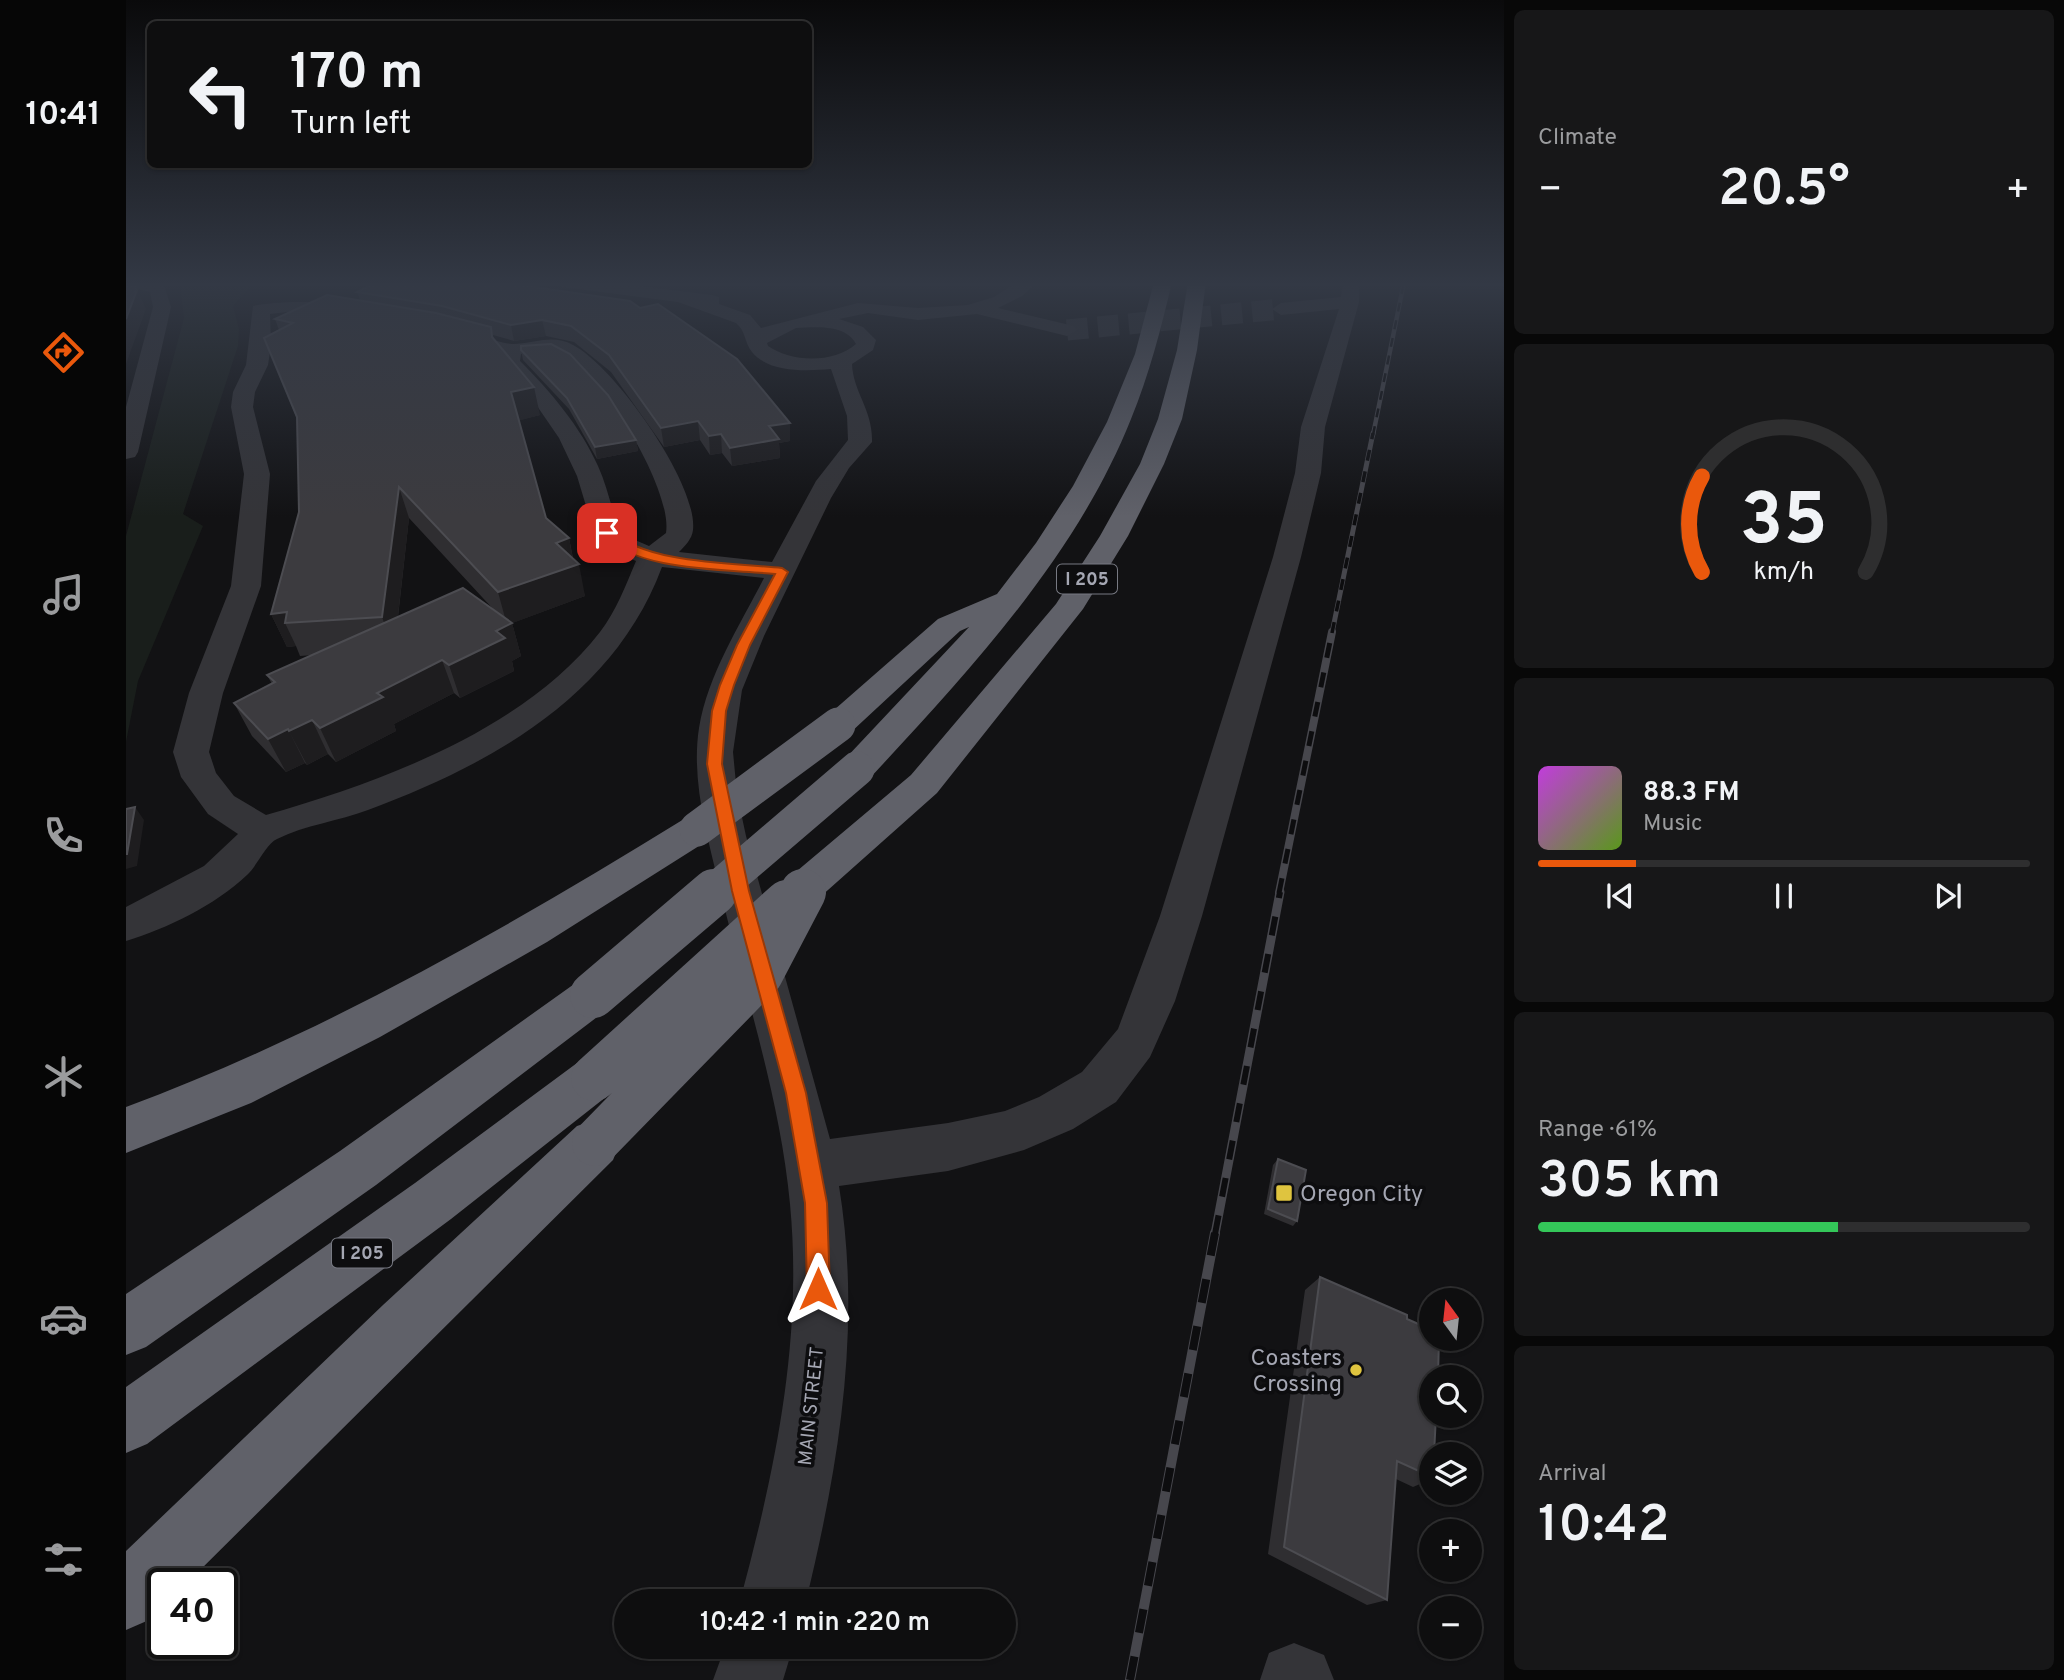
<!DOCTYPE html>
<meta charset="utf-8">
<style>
:root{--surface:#0e0e0f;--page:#171718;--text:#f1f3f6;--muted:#9b9c9e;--line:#2e2e2f;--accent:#ea580c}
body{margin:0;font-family:Overpass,sans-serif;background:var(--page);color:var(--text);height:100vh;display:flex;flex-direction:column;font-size:26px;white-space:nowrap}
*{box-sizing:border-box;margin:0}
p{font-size:23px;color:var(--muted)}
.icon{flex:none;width:38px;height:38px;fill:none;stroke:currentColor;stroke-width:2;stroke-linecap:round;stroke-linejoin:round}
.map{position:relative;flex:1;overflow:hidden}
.drawer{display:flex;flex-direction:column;gap:10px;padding:10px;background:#080808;width:560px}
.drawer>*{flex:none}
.banner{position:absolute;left:21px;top:21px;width:665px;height:147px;border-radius:10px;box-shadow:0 2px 5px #0004,0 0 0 2px var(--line);background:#0e0e0f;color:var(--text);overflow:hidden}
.needle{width:46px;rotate:345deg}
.buttons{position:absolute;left:1293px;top:1288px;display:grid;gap:14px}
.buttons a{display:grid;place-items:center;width:63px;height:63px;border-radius:50%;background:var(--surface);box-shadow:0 2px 5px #0004,0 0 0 2px var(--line);font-size:35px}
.speed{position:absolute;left:21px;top:1568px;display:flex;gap:14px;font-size:35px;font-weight:700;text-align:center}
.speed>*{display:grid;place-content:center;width:91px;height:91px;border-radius:50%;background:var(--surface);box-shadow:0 2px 5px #0004,0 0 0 2px var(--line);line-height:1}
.speed .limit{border:4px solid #111;border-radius:10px;background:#fff;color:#111}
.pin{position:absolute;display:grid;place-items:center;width:60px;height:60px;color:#fff;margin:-30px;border-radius:14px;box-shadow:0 4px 10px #0006}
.me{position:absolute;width:77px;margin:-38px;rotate:0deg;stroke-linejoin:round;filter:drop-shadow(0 0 5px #0008)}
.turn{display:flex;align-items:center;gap:24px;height:147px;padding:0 28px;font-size:32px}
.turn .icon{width:91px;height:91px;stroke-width:2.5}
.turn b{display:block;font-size:49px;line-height:60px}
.big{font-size:52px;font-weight:600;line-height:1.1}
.drawer .card{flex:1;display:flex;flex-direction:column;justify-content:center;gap:10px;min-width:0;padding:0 24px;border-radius:10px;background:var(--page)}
.drawer .dial{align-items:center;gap:0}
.dial svg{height:182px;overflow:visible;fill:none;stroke:var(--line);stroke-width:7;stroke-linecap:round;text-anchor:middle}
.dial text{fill:var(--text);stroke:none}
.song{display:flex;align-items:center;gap:21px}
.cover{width:84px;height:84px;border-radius:10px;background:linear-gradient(135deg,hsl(290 70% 55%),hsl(90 70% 35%))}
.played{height:7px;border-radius:4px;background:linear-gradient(90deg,var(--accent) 20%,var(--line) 20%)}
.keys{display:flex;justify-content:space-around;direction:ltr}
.heat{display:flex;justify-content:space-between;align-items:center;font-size:38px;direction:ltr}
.charge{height:10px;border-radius:5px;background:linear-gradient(90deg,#34c759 61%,var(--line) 0)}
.trip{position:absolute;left:488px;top:1589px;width:402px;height:70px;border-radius:35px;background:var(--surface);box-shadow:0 2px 5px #0004,0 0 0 2px var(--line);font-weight:600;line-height:70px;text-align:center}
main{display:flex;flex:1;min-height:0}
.dock{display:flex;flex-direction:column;width:126px;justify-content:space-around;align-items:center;background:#060606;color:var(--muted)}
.dock .icon{width:49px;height:49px}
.dock .active{color:var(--accent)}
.dock b{font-size:32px;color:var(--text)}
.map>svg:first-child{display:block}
.green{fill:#191e1b}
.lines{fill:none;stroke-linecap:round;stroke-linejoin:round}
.minor-tunnel{stroke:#2f3034;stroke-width:21;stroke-dasharray:21 10;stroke-linecap:butt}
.minor{fill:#343438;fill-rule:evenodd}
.highway{fill:#606169;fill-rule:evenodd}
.rail-far4-casing{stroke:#47474d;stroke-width:4.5}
.rail-far3-casing{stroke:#47474d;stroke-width:5}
.rail-far2-casing{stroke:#47474d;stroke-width:8}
.rail-far1-casing{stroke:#47474d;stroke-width:9}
.rail-casing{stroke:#47474d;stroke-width:10}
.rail-far4{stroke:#0d0d0f;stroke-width:2.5;stroke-dasharray:9;stroke-linecap:butt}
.rail-far3{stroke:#0d0d0f;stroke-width:3.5;stroke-dasharray:11;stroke-linecap:butt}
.rail-far2{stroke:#0d0d0f;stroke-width:5;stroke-dasharray:15;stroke-linecap:butt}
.rail-far1{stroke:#0d0d0f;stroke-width:6;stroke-dasharray:19;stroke-linecap:butt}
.rail{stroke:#0d0d0f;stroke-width:8;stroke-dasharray:24;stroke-linecap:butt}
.highway-bridge-far1{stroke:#606169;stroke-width:35}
.highway-bridge{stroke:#606169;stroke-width:46}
.wall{fill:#2f2e31;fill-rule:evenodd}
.shaded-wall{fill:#1e1d1f}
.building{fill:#3c3b3f;stroke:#4c4c51;stroke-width:2}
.route{fill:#ea580c;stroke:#983908;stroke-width:2}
.poi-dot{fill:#dfc43f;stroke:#0d0d0f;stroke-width:2.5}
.labels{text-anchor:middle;stroke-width:7;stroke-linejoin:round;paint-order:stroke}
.shield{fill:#0d0d0f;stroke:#777982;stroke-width:2}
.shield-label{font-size:18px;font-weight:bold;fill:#a5a7b3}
.street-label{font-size:19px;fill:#a5a7b3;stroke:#0d0d0f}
.near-poi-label{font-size:23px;fill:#a5a7b3;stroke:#0d0d0f;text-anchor:start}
</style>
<main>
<nav class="dock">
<b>10:41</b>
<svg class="icon active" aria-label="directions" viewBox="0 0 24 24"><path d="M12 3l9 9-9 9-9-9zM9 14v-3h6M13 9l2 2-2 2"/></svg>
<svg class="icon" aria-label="music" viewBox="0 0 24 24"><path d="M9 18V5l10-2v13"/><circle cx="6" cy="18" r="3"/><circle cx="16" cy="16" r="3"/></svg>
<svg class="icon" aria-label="phone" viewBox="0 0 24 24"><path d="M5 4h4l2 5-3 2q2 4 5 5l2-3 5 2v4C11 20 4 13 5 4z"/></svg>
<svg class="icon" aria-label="climate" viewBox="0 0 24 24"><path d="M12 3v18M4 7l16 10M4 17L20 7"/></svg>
<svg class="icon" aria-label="car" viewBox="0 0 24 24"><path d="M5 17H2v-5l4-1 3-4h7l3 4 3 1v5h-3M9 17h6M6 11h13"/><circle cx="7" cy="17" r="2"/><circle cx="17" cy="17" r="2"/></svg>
<svg class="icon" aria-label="filters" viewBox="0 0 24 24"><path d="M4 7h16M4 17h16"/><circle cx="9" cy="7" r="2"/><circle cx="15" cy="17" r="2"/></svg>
</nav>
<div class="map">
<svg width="1378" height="1680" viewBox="0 0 1378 1680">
<rect width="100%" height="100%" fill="#121214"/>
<path class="green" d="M54 282H136L123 288 107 306 113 329 112 346 57 514 77 526 12 681 0 742V536L58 318Z"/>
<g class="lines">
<path class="minor-tunnel" d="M941 330 1155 309"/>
<path class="minor" d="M0 282 38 285 45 307 12 452 9 457 0 459V407L27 307 24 292 2 286Z
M428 282H482L586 295 593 297V304L624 315 635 328 732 303 792 308 842 305 868 297 891 282H912L896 296 872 308 948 326 951 330 941 336 851 314 792 320 742 313 713 319 737 327 750 340 747 350 726 364C727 392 747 410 746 442L723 468 705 498 638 636 616 690 607 752 611 794 620 836 704 1139 822 1123 879 1111 913 1097 956 1072 992 1029 1034 916 1147 557 1169 473 1175 427 1213 309 1155 315 1146 309 1155 303 1215 297 1217 282 1233 285V302L1199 427 1195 473 1175 557 1076 916 1049 1001 1024 1057 990 1102 947 1129 898 1150 822 1171 713 1186C736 1326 713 1465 680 1601H614C649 1471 677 1340 664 1204 654 1097 618 991 593 885 581 835 565 780 573 728 582 674 613 627 638 578L536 567C488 696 366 764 242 810 213 821 179 825 151 839 140 844 131 866 121 875 88 906 42 928 0 941V907L78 866 112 834 82 814 55 777 47 752 63 693 105 586 118 474 105 407 107 392 120 365 127 306C149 301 223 298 238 315L228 321 169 311 144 314 145 345 142 365 129 392 127 407 144 474 135 586 97 693 83 752 90 773 108 796 140 815C255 782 398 730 474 632 490 611 500 585 510 561L474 545 470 539 451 476 433 438 409 403 374 363V352L315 335 312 331 315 327 322 325C340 330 372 344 389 344 410 343 427 334 447 345 488 366 572 483 567 530 566 539 559 546 553 552L646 562 690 481 722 440 721 416 705 369C680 371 643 373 626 352 618 342 620 331 610 323L552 302 437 287ZM670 328C689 327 720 324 730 344 707 364 665 362 642 346L641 343ZM408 351C415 351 423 350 430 352 473 367 547 488 540 533L523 546 495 534C486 512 482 488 472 466 454 426 425 392 394 361L395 354Z
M1168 1643 1198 1655 1208 1680H1134L1143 1653Z
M599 1647H667L657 1680H587Z"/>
<path class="highway" d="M1028 282H1046C1035 329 1023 375 1005 419 950 557 843 671 744 778L731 781 718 778 713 769 718 760 843 627 834 631 724 733 712 736 700 733 695 725 700 717 812 619 871 594 910 543 947 486 981 422 1009 354Z
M1062 282H1080L1071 350 1056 419 1038 464 1002 536 957 609 811 793 693 898 679 902 665 898 659 887 665 876 785 775 930 604 974 536 1014 464 1032 419 1051 350Z
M571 815 584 819 590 829 584 839 421 942 254 1037 125 1103 0 1153V1107C197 1034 379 929 558 819Z
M467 976 483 982 489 995 483 1008 250 1185 20 1347 0 1355V1294L214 1151 451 982Z
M468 1057 485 1063 492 1078 485 1093 325 1219 21 1444 0 1453V1387L289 1183 451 1063Z
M469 1120 487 1126 494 1143 487 1160 60 1584H37V1607L23 1620 0 1630V1551L257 1305 451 1126Z"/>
<defs>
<path id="rail-far4" d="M1247 435 1278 282"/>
<path id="rail-far3" d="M1206 633 1247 433"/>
<path id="rail-far2" d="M1153 893 1206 632"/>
<path id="rail-far1" d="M1089 1234 1154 892"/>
<path id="rail" d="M1004 1680 1089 1233"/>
</defs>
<use href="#rail-far4" class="rail-far4-casing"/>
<use href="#rail-far3" class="rail-far3-casing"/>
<use href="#rail-far2" class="rail-far2-casing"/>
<use href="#rail-far1" class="rail-far1-casing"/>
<use href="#rail" class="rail-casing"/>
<use href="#rail-far4" class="rail-far4"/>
<use href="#rail-far3" class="rail-far3"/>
<use href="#rail-far2" class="rail-far2"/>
<use href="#rail-far1" class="rail-far1"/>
<use href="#rail" class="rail"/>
<path class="highway-bridge-far1" d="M571 829 712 725
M586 893 731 769
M676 893 679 887"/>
<path class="highway-bridge" d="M467 995 588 892
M468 1078 661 903
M469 1143 634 974 677 892"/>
</g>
<path class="wall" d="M374 282 664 441 653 443 654 458 606 466 596 453 584 455 574 440 538 447 485 372 448 342 420 336 388 341 367 335 368 340 414 415 393 420 420 518 443 538 447 558 459 596 386 623 395 656 386 661 388 671 334 698 328 693 268 724 270 731 210 762 202 754 181 765 179 763 160 772 126 736 108 703 146 684 141 675 188 655 174 656 170 646 161 647 145 614 173 512 171 419 138 338 153 330 149 319 234 300 231 292ZM283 518 368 610 272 617Z
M395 350 510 440 512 451 471 459 443 409 397 360Z
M1152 1159 1171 1221 1167 1226 1138 1214 1147 1165Z
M1194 1277 1306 1454V1479L1287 1487 1270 1479 1261 1600 1241 1605 1142 1554 1179 1290Z"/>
<path class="shaded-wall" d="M3 282 9 295V291L10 287 20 309 0 364V319L1 287Z
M416 320 420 336 388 341 385 325Z
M408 387 414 415 392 421 385 392Z
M572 421 574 440 538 447 535 428Z
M664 423V441L653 443 654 458 606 466 604 448 643 426Z
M595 434 596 453 584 455 583 436Z
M510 440 512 451 471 459 469 447Z
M273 487 283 518 268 650 256 617Z
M443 538 448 565 453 564 459 596 381 625 372 592 430 543Z
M161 612 159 623 170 646 161 647 145 614Z
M386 623 395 656 386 661 388 671 334 698 323 665 370 631Z
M316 660 328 693 268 724 270 731 210 762 194 728 251 693Z
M186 720 202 754 181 765 163 731Z
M162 729 179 763 160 772 142 739Z
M9 807 18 820 11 866 0 869V854Z"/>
<path class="building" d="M3 282 1 287H10L9 291 11 290 0 319V283Z
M251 282H374L504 301 514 308 532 304 611 359 664 423 643 426 653 439 604 448 595 434 583 436 572 421 535 428 483 355 445 326 416 320 385 325 316 306 231 292Z
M201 295 310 313 365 327 366 337 408 387 385 392 420 518 443 538 430 543 453 564 372 592 273 487 256 617 159 623 161 612 145 614 173 512 171 417 138 338 167 323 149 319Z
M425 344 444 354 482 395 510 440 469 447 441 398 395 350V346Z
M337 588 386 623 370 631 379 638 323 665 316 660 251 693 257 697 194 728 186 720 163 731 162 729 142 739 108 703 149 682 141 675Z
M9 807 1 854H0V809Z
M1152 1159 1180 1170 1171 1221 1142 1209Z
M1194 1277 1281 1315V1319L1306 1330V1339H1313L1312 1377H1306V1416H1310L1308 1454H1306V1477L1271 1461 1261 1600 1158 1547Z"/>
<linearGradient id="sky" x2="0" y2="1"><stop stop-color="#0a0a0b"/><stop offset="0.55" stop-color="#333945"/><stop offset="1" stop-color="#333945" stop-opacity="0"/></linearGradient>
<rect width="1378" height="517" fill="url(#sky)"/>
<path class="route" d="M477 530H485C518 564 609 563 656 568L662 572 624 645 608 685 600 711 596 764 623 891 680 1093 701 1203 704 1289 700 1297 692 1301 684 1297 681 1289 679 1203 660 1093 606 891 581 764 586 711 594 685 611 645 649 574C601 569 507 572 476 533Z"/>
<g class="poi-dot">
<rect x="1149" y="1184" width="18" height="18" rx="3.5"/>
<circle cx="1230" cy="1370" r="7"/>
</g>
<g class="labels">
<g class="shield">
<rect x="931" y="564.5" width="60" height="29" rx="5"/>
<rect x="206" y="1238.5" width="60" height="29" rx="5"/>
</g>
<g class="shield-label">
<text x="961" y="585">I 205</text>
<text x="236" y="1259">I 205</text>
</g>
<g class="street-label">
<text transform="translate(684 1406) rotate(-84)" y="7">MAIN STREET</text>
</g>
<g class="near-poi-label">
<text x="1174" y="1201">Oregon City</text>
<text x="1216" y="1365" text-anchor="end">Coasters<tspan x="1216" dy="26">Crossing</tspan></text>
</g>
</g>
</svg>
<div class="buttons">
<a><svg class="needle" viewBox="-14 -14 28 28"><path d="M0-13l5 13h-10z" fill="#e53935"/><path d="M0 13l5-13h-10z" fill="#9b9c9e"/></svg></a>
<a><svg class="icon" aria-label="search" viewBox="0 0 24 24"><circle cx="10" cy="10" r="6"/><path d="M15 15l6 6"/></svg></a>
<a><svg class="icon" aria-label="layers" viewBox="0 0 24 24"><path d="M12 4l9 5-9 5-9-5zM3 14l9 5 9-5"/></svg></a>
<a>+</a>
<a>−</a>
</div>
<div class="speed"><div class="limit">40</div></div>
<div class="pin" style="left:481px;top:533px;background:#d93025"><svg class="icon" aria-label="arrive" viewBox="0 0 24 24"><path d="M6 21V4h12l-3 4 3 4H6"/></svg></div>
<svg class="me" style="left:692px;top:1289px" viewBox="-20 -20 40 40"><path d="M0-17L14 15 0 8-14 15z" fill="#ea580c" stroke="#fff" stroke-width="4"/></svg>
<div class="trip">10:42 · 1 min · 220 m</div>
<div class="banner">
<div class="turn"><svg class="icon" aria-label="left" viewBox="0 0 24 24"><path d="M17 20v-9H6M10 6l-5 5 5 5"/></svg><div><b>170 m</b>Turn left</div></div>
</div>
</div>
<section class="drawer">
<div class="card"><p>Climate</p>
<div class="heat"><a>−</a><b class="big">20.5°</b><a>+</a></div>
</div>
<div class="card dial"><svg viewBox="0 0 100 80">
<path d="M14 69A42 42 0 1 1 86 69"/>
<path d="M14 69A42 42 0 0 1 14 27" stroke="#ea580c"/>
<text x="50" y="56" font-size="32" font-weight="700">35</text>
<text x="50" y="72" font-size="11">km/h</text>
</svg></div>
<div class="card">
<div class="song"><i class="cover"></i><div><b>88.3 FM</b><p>Music</p></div></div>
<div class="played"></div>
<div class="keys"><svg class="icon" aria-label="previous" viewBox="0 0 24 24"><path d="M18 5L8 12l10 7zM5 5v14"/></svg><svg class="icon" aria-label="pause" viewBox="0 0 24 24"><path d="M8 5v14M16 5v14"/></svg><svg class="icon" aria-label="next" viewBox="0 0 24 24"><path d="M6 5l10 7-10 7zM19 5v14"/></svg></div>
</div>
<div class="card"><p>Range · 61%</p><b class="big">305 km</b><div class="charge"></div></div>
<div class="card"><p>Arrival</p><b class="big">10:42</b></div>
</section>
</main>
